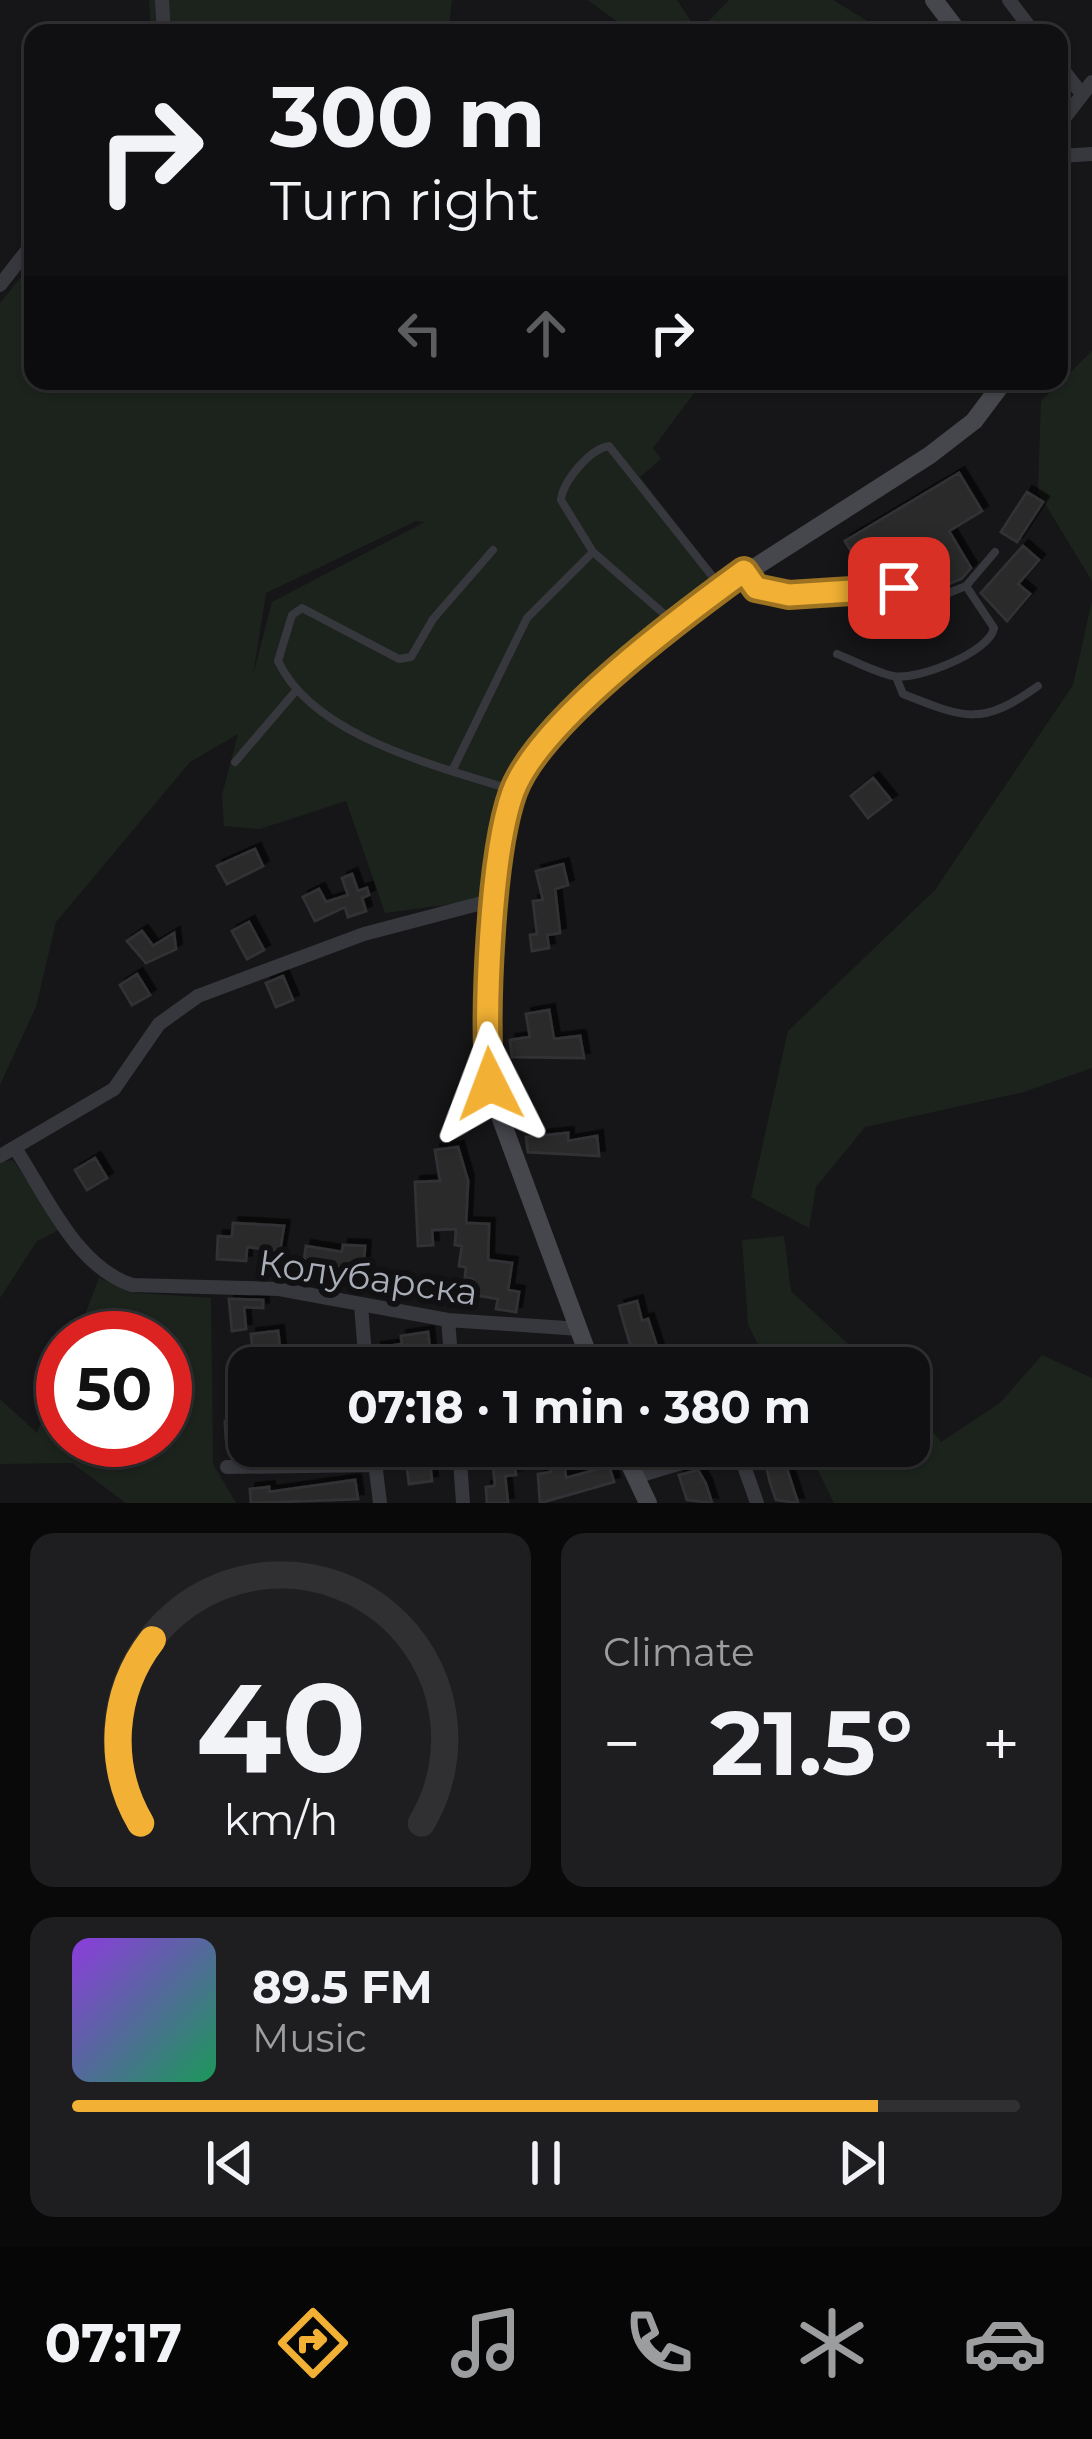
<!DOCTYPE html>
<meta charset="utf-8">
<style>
:root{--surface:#101012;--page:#1e1e20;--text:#f1f3f6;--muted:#9c9d9f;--line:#303032;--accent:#f2b134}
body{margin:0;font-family:Montserrat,sans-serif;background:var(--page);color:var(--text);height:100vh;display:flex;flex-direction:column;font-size:45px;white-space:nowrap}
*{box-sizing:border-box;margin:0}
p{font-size:39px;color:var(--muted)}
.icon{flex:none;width:66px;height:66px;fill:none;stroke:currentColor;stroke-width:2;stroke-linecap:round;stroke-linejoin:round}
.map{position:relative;height:1503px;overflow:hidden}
.details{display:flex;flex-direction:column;gap:30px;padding:30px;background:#09090a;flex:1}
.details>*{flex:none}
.hud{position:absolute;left:24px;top:24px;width:1044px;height:366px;border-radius:24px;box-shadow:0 3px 9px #0004,0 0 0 3px var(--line);background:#101012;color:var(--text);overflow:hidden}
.speed{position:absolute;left:36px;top:1311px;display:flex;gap:24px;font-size:60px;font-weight:700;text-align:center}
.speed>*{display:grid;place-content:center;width:156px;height:156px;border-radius:50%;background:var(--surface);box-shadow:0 3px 9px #0004,0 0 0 3px var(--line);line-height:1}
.speed .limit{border:18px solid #d22;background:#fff;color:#111}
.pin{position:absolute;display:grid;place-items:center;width:102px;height:102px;color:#fff;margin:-51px;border-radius:24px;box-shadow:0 6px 18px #0006}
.me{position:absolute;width:132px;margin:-66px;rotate:357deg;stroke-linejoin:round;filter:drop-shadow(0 0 9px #0008)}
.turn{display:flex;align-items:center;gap:42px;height:252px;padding:0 48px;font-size:54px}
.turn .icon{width:156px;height:156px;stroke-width:2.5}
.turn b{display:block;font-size:84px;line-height:102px}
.lanes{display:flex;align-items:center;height:114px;padding:0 48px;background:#0003;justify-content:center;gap:60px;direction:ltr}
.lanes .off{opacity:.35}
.big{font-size:90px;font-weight:700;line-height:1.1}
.details .widget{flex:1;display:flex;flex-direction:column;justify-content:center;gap:18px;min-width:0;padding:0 42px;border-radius:24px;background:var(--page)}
.details .dial{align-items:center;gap:0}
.dial svg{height:312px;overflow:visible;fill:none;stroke:var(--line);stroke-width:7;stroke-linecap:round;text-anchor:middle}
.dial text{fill:var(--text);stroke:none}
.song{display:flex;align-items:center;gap:36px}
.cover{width:144px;height:144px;border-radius:18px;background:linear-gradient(135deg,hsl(270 70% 55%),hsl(150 70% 35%))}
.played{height:12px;border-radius:6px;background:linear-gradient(90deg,var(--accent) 85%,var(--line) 85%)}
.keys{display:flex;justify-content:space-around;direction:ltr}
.heat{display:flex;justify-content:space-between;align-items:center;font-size:66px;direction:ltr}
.details .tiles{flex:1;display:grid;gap:30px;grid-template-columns:1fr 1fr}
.widget:last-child{grid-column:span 2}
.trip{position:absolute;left:228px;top:1347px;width:702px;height:120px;border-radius:24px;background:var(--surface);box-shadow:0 3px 9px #0004,0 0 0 3px var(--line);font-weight:700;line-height:120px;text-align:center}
.tab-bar{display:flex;height:192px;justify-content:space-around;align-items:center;background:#060607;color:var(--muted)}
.tab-bar .icon{width:84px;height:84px}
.tab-bar .active{color:var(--accent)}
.tab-bar b{font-size:54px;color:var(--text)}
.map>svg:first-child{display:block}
.green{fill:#1c231d;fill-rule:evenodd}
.building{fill:#29292c;stroke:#303034;stroke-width:3;filter:url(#shadow)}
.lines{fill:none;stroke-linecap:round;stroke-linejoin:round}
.service{stroke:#37383d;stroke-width:8}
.minor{stroke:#37383d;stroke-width:14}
.secondary{stroke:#45474d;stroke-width:18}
.route-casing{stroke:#9d7322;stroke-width:30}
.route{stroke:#f2b134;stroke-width:21}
.labels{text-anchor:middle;stroke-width:12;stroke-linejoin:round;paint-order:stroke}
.street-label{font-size:36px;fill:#a8adb8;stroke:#111113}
</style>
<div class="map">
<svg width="1092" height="1503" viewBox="0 0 1092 1503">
<defs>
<filter id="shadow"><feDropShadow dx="5.5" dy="-5.5" stdDeviation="0" flood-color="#0009"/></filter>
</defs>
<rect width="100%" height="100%" fill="#161618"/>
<path class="green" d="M149 0H452L448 33H151Z
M588 0H677L698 32 729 0H833L884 31 632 33Z
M33 262V381H703L653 448 661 459 640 477 716 574 534 734 492 814 481 900 385 913 346 801 260 829 224 826 222 795 238 734 190 762 56 922 36 1007 0 1085V303ZM416 521 425 522 272 602 253 675 266 593Z
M1092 351V581L1038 492 1041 401Z
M1092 601V1068L1024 1092 865 1127 816 1187 809 1228 751 1197 788 1031 935 890 1073 685Z
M13 1160 61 1229 37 1241 0 1298V1162Z
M784 1236 791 1291 874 1368H769L748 1324 742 1240Z
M99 1278 138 1293 211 1298 213 1464 236 1503H126L72 1463 0 1464V1399L37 1433 63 1370V1440H165V1338H76Z
M1042 1355 1092 1378V1503H834L806 1446H909V1401L941 1442 1000 1403Z"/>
<path class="building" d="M959 473 982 511 949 531 971 568 961 579 936 589 915 553 869 581 845 541Z
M1027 492 1043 502 1017 542 1001 532Z
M1023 546 1039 560 1018 584 1030 594 1007 621 981 593Z
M873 778 891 800 868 818 851 796Z
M255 849 263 866 227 884 217 866Z
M563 864 568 885 555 889 560 933 547 935 549 948 532 951 530 935 537 934 533 901 543 900 536 871Z
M352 874 358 891 367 888 369 895 362 898 366 911 348 917 345 907 315 921 303 897 319 889 326 902 348 895 342 878Z
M249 922 264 950 247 959 232 931Z
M142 931 153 946 174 933 176 949 146 963 127 941Z
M137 974 150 995 132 1005 120 985Z
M283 976 293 1000 276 1007 266 983Z
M549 1010 554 1039 580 1036 584 1058 512 1057 510 1040 530 1037 526 1014Z
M568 1133V1141L597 1136 599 1156 528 1152 526 1137Z
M458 1147 468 1181 466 1223 489 1224 488 1260 512 1263 508 1290 519 1292 516 1312 496 1309 498 1299 470 1294 473 1279 465 1278 466 1267 459 1266 462 1246 455 1245 456 1229 432 1230 433 1245 418 1246 415 1182 440 1181 435 1150Z
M95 1158 107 1178 87 1190 75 1170Z
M233 1223 284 1226 280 1251 247 1247 246 1261 217 1259 218 1236 232 1237Z
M343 1245 365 1246 363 1274 303 1268 306 1246 342 1252Z
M229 1299 263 1300V1308L244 1307 246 1329 232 1331Z
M637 1301 642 1321 648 1319 664 1368H637L619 1306Z
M278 1331 282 1368H264L263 1354 253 1355 251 1334Z
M428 1332 432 1368H409L408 1360 377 1364 376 1348 402 1344 401 1336Z
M249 1419V1440L226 1439 225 1421Z
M390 1446H428L432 1481 409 1484 406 1459 392 1460Z
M562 1447 566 1478 609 1466 614 1482 540 1503 538 1474 551 1472 550 1448Z
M785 1450 787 1469 798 1503 776 1500 770 1482 764 1456Z
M513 1452 516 1475 505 1476 508 1503H487L486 1487 495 1486 492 1454Z
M698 1470 706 1484 712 1503 687 1500 679 1475Z
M355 1480 358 1499 251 1503 250 1489 269 1487V1492Z"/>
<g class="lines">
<path class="service" d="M493 550 433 619 411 657 399 659 302 608 292 615 278 661C314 737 435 765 512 790
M745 572 756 588C815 601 875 578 931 600L966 586 995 552
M671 620 593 552 561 500C563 481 590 449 609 446L720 586
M837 654C855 661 874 672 893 676 917 681 990 652 994 628L966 586
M896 677 903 694C966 719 982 726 1038 686
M235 762 294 693
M452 771 527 618 593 552"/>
<path class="minor" d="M162 0 164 33
M1009 0 1034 33
M1059 65 1082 94
M1059 125 1092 82
M1059 156 1092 154
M0 285 33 243
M15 1148C46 1195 76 1267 132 1285L279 1289 448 1320 580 1329
M0 1156 114 1089 159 1024 198 996 364 934 497 899
M361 1305 366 1368
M448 1320 452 1368
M706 1360 709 1368
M373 1446 380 1503
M459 1446 463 1503
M227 1467 375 1465
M635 1477 737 1446 757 1503"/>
<path class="secondary" d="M934 0 959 33
M593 1368 491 1092 486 1037 501 851 513 791 554 732 688 610 930 455 974 421 1004 381
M621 1446 648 1503"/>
</g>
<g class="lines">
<defs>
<path id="route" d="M490 1084C484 1016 490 856 513 792 539 722 682 616 744 571L756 588 789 595 899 588"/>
</defs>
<use href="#route" class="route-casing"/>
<use href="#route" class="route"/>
</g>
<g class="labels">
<g class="street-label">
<text transform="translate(368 1277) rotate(8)" y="13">Колубарска</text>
</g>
</g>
</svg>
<div class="speed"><div class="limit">50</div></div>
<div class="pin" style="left:899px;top:588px;background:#d93025"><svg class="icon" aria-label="arrive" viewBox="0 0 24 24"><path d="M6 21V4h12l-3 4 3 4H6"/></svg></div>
<svg class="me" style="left:490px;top:1084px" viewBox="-20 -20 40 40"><path d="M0-17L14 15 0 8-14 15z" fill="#f2b134" stroke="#fff" stroke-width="4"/></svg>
<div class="trip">07:18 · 1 min · 380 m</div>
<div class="hud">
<div class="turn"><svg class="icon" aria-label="right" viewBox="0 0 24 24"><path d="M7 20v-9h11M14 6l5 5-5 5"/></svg><div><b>300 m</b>Turn right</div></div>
<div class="lanes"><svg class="icon off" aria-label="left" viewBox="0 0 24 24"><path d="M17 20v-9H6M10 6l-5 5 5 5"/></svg><svg class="icon off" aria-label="ahead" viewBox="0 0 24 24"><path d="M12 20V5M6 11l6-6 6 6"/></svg><svg class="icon" aria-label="right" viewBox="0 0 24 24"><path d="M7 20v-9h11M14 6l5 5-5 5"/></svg></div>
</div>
</div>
<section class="details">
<div class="tiles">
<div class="widget dial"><svg viewBox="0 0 100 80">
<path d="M14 69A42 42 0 1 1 86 69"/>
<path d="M14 69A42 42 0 0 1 17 22" stroke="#f2b134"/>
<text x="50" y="56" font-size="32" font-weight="700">40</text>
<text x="50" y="72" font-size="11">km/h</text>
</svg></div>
<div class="widget"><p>Climate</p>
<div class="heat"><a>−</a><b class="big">21.5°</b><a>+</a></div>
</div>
<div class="widget">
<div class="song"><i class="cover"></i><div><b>89.5 FM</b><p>Music</p></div></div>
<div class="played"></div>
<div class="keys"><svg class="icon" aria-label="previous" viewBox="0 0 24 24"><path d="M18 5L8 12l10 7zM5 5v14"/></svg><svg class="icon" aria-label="pause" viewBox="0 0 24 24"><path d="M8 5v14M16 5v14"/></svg><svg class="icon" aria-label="next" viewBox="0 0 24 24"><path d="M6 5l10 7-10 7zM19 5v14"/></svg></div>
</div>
</div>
</section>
<nav class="tab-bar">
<b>07:17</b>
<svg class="icon active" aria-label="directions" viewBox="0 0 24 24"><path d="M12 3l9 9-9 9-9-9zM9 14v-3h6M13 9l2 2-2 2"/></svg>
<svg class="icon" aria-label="music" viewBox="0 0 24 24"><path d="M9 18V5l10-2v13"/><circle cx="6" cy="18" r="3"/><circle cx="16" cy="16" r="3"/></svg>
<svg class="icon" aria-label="phone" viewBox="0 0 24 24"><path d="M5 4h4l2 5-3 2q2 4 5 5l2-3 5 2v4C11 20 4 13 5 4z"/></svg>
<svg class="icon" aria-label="climate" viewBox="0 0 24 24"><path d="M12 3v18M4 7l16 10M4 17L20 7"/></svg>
<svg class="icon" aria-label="car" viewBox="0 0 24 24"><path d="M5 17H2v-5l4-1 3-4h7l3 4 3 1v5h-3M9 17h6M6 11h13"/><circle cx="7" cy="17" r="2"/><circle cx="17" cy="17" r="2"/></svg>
</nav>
